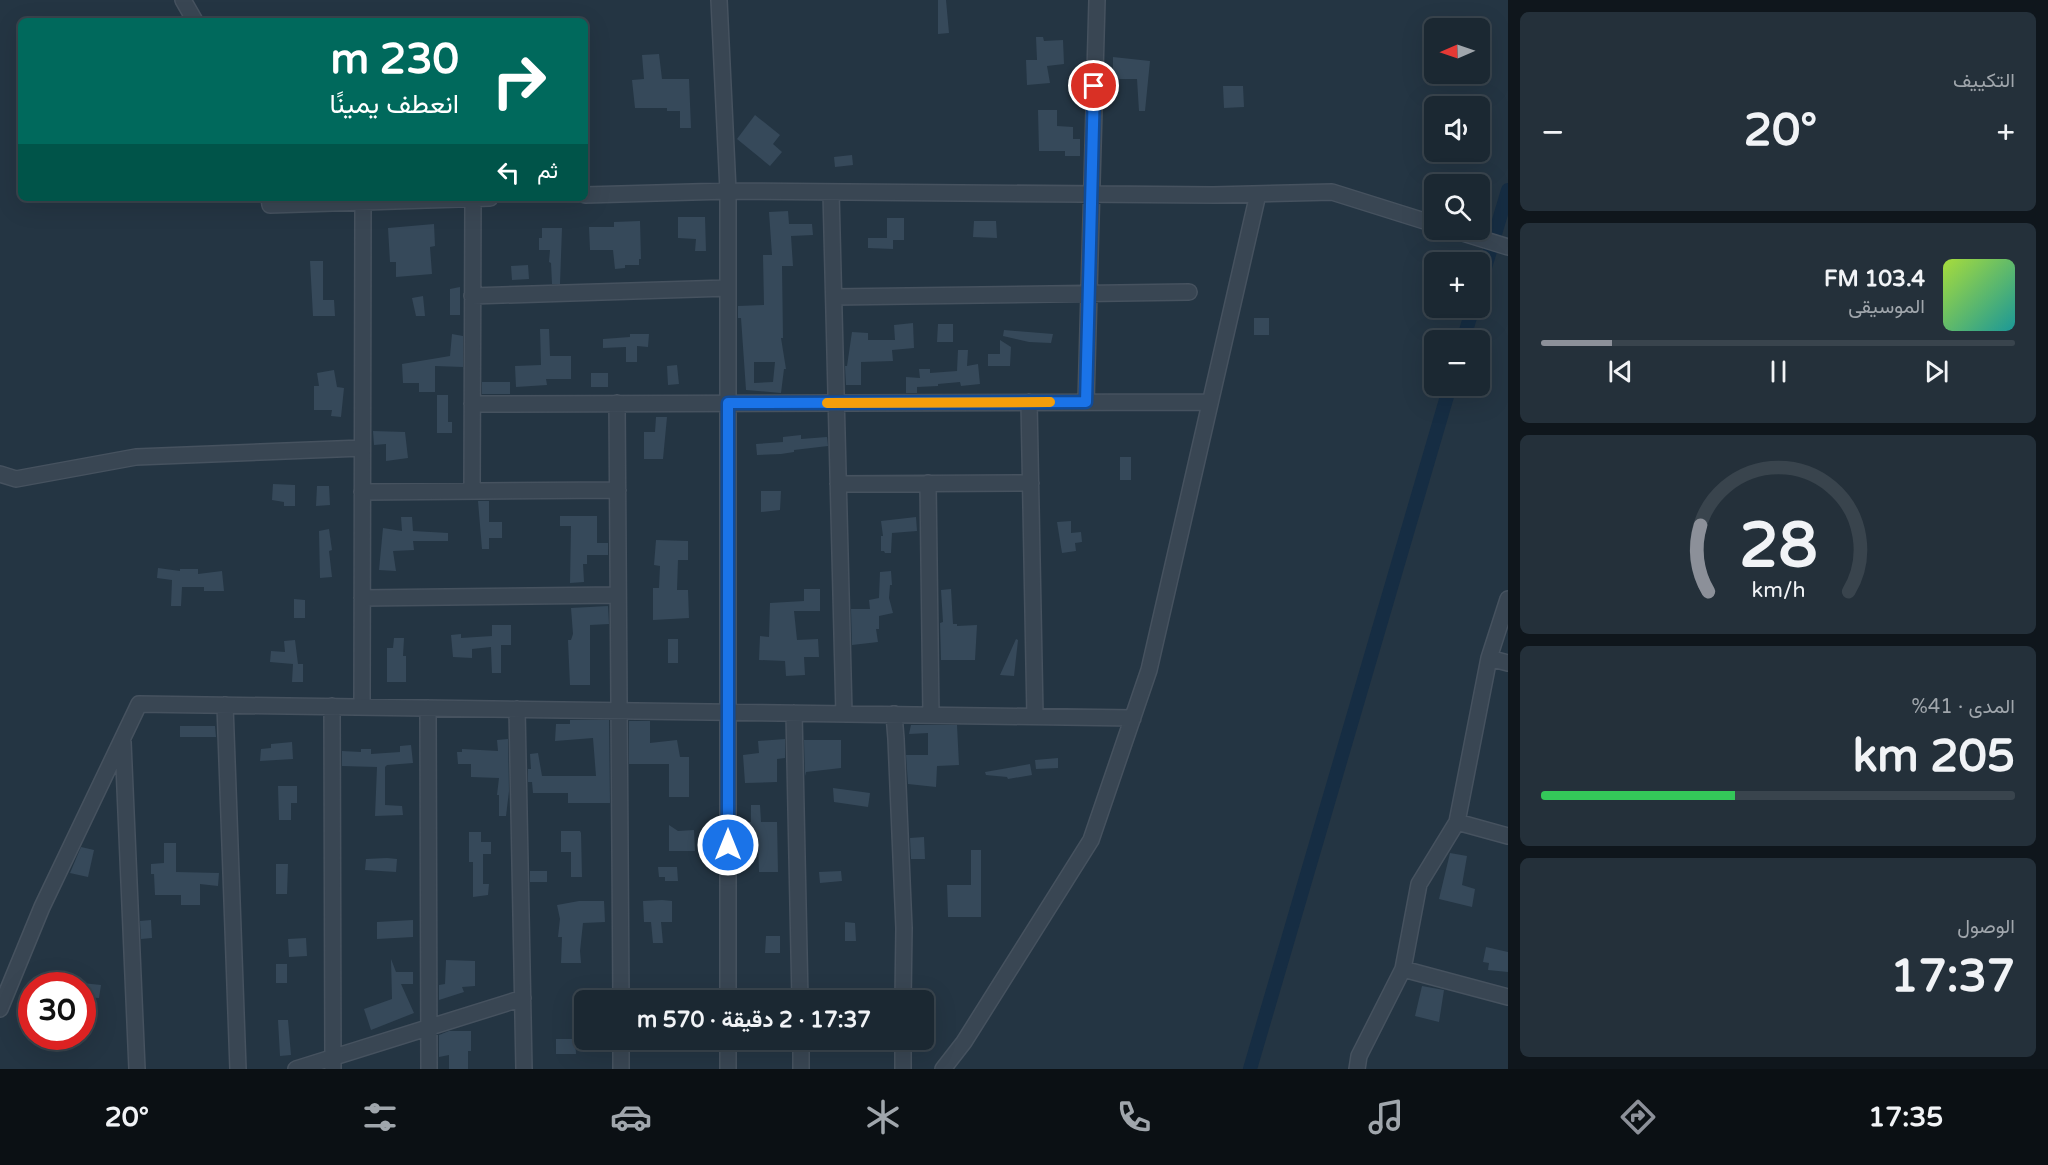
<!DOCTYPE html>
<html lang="ar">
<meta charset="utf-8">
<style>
:root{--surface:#1b2832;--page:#24303a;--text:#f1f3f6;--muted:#a0a6ac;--line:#39444d;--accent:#8c9099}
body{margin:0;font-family:"Varela Round",Vazirmatn,sans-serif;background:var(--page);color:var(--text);direction:rtl;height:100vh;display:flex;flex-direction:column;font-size:22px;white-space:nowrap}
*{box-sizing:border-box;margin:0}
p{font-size:20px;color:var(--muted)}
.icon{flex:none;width:33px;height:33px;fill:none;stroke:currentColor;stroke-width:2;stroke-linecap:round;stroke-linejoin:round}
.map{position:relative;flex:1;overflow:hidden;direction:ltr}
.side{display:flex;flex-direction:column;gap:12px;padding:12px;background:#0f161c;width:540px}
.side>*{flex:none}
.top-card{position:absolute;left:18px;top:18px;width:570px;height:183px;border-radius:9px;box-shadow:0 6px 24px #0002,0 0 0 2px var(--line);direction:rtl;background:#00695c;color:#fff;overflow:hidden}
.needle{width:39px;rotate:268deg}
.buttons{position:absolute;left:1424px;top:18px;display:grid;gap:12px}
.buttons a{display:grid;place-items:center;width:66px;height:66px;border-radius:9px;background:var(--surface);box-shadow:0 6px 24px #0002,0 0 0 2px var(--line);font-size:30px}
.speed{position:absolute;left:18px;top:972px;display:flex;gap:12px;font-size:30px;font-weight:700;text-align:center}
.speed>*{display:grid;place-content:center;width:78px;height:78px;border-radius:50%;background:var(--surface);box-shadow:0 6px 24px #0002,0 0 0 2px var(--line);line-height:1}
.speed .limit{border:9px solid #d22;background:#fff;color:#111}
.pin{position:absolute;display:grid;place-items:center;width:51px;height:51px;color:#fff;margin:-26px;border:3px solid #fff;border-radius:50%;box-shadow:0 2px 6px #0007}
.me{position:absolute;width:66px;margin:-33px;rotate:0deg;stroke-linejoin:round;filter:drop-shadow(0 0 4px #0008)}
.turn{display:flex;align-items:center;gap:21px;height:126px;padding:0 30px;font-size:27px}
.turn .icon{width:78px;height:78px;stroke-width:2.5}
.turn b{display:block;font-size:42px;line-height:51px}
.then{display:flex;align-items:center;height:57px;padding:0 30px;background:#0003;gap:12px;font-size:22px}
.big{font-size:45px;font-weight:700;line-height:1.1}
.side .widget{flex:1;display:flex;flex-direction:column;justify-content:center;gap:9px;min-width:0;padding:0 21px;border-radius:9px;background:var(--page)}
.side .dial{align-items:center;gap:0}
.dial svg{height:156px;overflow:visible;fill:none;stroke:var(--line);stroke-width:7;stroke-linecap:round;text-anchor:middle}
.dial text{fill:var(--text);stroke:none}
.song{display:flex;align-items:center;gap:18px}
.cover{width:72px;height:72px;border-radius:9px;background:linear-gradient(135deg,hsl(80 70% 55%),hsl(180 70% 35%))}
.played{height:6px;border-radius:3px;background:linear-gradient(90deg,var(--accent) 15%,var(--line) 15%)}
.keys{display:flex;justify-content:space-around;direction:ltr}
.heat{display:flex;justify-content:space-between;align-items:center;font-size:33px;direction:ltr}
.charge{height:9px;border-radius:4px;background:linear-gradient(90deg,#34c759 41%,var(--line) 0)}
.trip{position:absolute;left:574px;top:990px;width:360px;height:60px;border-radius:9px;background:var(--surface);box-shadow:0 6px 24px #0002,0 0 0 2px var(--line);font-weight:700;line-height:60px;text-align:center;direction:rtl}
.dock{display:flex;height:96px;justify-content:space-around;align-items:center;background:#0b1014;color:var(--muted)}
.dock .icon{width:42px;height:42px}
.dock .active{color:var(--accent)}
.dock b{font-size:27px;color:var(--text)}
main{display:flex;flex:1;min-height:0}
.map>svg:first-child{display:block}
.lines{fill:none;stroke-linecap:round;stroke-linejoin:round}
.canal{stroke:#162d43;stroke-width:14}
.building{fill:#36495a;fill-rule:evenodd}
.minor-casing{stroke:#46525f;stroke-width:18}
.minor{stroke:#394653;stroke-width:15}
.route-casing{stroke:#114b97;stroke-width:15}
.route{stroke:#1a73e8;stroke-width:10}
.slow{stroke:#f59e0b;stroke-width:10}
</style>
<main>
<section class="side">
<div class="widget"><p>التكييف</p>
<div class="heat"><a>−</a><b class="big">20°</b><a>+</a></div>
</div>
<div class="widget">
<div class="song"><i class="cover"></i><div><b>103.4 FM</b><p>الموسيقى</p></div></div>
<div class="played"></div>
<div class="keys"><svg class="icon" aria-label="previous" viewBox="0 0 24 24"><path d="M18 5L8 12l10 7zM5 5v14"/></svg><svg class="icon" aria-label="pause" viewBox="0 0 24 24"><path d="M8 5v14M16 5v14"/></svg><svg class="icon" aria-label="next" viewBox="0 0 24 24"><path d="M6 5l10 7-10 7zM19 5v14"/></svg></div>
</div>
<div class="widget dial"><svg viewBox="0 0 100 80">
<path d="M14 69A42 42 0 1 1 86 69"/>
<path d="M14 69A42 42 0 0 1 10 35" stroke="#8c9099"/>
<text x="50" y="56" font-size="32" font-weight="700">28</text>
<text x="50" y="72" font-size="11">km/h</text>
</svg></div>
<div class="widget"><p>المدى · 41%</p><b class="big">205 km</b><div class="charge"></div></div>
<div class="widget"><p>الوصول</p><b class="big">17:37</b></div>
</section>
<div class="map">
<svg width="1508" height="1069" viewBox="0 0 1508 1069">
<rect width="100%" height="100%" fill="#243543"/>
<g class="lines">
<path class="canal" d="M1479 288 1508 190
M1463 340 1473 308
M1250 1069 1450 386"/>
</g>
<path class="building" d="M938 0H946L949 33 938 34Z
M1036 37H1043L1044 41 1063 40 1064 64 1047 66 1050 83 1027 85 1026 60H1037Z
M659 54 662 79H689L691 128H680V111H667V108H635L632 80 644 79 642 55Z
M1113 57 1150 61 1145 111H1139L1137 79H1113Z
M1223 86H1243L1244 107 1224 108Z
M1038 110H1057V126L1073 127V139H1080V156H1065V151H1039Z
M755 115 780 135 773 144 782 152 770 166 737 139Z
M852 155 853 165 835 167 834 157Z
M788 211 789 224H812L813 235 791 236 793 266H782L783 338H781L786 369H784L781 393 746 390 741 318H738V306L764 305 763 255H772L769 212ZM754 362H775L773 382 754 383Z
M678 217H705L706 251H695L696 239 678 238Z
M887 218H904V240H893V249L868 248V238H887Z
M640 221 641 259H639V265H625V268L615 269 613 250H590L589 227H614V222Z
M974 221H996L997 238 973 237Z
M434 224 435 246 430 247 432 274 396 277V262H390L388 228Z
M542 228H562L560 284H552L551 263 549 262 550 250H539V238H542Z
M310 261H323V300H334L335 316H313Z
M528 265 529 279 512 280 511 266Z
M460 287V315H450V289Z
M423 296 425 316H416L412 298Z
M1254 318H1269V335H1254Z
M913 323 914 348 892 350 893 361 861 362V385H846L845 366H847L852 332 868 333V340H895L894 325Z
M938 324H953V342H937Z
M540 329H549L550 356H571V379H546L547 385 516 387 515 366 541 365Z
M1004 330 1053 334 1051 343 1029 342 1003 336Z
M452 334 463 336V367L435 366V392H419V383H403L402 364 450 356Z
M630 334H649L648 347 637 346V362H626V347L603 348V339L630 337Z
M1000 340 1011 347 1010 366H988V354H1000Z
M958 350H968L967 366 978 364 980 384 961 386 960 382 938 384V386L917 387V393H906V377L920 378 919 369H930V373L957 371Z
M677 365 679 384 668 385 667 366Z
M334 370 337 387 344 388 341 417 331 416 332 410H314V386H319L317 373Z
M591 373H608V387H591Z
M482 382H510V394H482Z
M437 395H448V422H452V433H437Z
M656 417H667L663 459H644V432H655Z
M373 431 405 432 408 458 386 461V444L374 445Z
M801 435V439L827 437 828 446 794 450V452L781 454 757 455 756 444 783 442V437Z
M1120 457H1131V480H1120Z
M273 484 295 485V506H284V502L272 500Z
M317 486H329L330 505 316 506Z
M761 491H781L780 510 761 512Z
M478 501H489V522H502V538H489V549H482Z
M560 516H597V543H608V555H587V564H583L584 582 570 583 571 526H560Z
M401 517H412L413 531 448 533V541H413L414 550 393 551 396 571 379 570 383 528 402 531Z
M916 517 917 531 892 533 891 553H885L884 551H881V536H883L881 521Z
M1071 521V533L1081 532 1082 542 1075 543 1076 551 1062 553 1057 522Z
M329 529 332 550 329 551 332 577 320 578 319 531Z
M656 540 688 541V560H678L677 590H688L689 618 653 620V588H659L660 566 654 565Z
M158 568 180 571V569H198V574L222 571 224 591H204V587H182L181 606H171L172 580 157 578Z
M891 571 892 585H890L889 598 893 613 879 616V629H876L878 642 852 645 851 609H870L869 600 879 598 880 572Z
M804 589H820V611H794L797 640 818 639 819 657H804L805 675 786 676 785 661 759 660 760 636 769 637 770 603 804 601Z
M951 589 953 624H957V626L977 625 975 660H941L940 623 943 622 941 590Z
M294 599 305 600V618H294Z
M608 606 609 624 590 625V685H570L568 640H571L573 634 571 608Z
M492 625H511V645H501V673H492L491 647 472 649V658L453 657 451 635 461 634V638L492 636Z
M394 638H404L403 656H406V682H387V648H393Z
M668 639H678V663H668Z
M1016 639 1018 640 1014 676 1000 675Z
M295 640 298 664H303V682H292L293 664 270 662 271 651 285 652 284 641Z
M570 720H609L610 803H568V793H533L532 782H528V769H531L530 754 538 753 542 776H596L593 738 555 741 556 724H570Z
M629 721H650V743L677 740 680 757H689V797H669V764H629Z
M911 725H957L959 765 937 766 936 787 908 784 906 755H928V733L909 734Z
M180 726H215L216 737H180Z
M508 739 509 791 506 816H499V795H497L499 778 471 777V764H458L457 752H462V749L498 751 497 740Z
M785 739V758L777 759V782L745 783 743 755 759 753 758 741Z
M804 740H841V768L806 772 805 776Z
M292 742 293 759 260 761 261 749 271 748V744Z
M411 745 413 763 387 765 385 767V805L402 806 403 815 375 816 377 767 342 766V751L361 752V749H371V754L400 752V746Z
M1058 758V768L1036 769 1035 760Z
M1030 764 1032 775 1008 779 1007 777 986 775 985 772Z
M278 786H297V803H291V820H279Z
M833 788 870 793 868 807 834 802Z
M751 805H760L761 822H777L778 872H759L758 842 741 843V822H751Z
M669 825 678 831 694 830 695 851H669Z
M561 831H580L581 833 582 877H571V852H561Z
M469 832H481V842H491V854H483V884H489L488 895 473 897V862H469Z
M924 837 925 859H911L910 838Z
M164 843H176V872L219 873 218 886 200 884V905H181V895H155L154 874H151V864L164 863Z
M81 847 94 850 88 877 70 873Z
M971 850H981V917H948L947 885H971Z
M1450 853 1467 856 1462 885 1475 889 1472 907 1439 899Z
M387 858 397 859 396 872 365 870 366 859Z
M276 864H288L287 894H276Z
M658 867H677L678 881H665V877H659Z
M530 871H547V882H530Z
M841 871 842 881 820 883 819 872Z
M662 900 672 901V922H661L663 943H653L651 922H644L643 901Z
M579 901H604L605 922 583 923 580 951 581 963H561L562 937H558L560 919 557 905Z
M151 920 152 938 141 939 140 921Z
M413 920V937L377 939V922Z
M845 922 855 923 856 941H845Z
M766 936H780V953H765Z
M306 938 307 956 289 957 288 939Z
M1486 947 1508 952V972L1488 970 1489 963 1483 962Z
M391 959 396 972H413V984H401L414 1013 371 1030 364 1009 392 999Z
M446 960 475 961V986L462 987 464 992 439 1000V985L445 984Z
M276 964H287V983H276Z
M82 983 101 985 99 998 82 997Z
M1422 986 1444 990 1439 1022 1415 1016Z
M667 988H683L685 1000H667Z
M585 1004V1022L575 1023 574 1005Z
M278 1020H288L291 1055 280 1056Z
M449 1031H471V1051H468V1069H449V1055L439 1057V1035Z
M556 1039H575L576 1054H556Z"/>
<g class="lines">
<defs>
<path id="minor" d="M183 0 195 21
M831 192 844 714
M585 195 728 191 719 0
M269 198 270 205 490 198
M1453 230 1508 247
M472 296 728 288
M834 297 1189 292
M1029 402 1035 716
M1086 402 1097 0
M617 403 621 1000
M472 404 1210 402
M0 474 16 479 136 457 362 448
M928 483 931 715
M838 484 1031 483
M472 491 473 199
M362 492 618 490
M362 598 618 595
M1489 658 1508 663
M225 705 238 1069
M332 706 333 1069
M362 707 363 202
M428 708 429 1069
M517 709 524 1069
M794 713 800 1000
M894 714 896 739 904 928 903 1000
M123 742 137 1069
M1457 822 1508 836
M1403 969 1508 997
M728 1000V191L1213 195 1332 192 1434 224
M0 1009 42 907 139 704 1133 718
M621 1040V1069
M728 1040V1069
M801 1040V1069
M296 1069 523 998
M903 1069V1040
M943 1069 964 1042 1091 840 1149 670 1258 194
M1357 1069 1359 1056 1403 969 1419 884 1457 822 1489 658 1508 599"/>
</defs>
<use href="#minor" class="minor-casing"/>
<use href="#minor" class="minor"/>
</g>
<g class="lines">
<defs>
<path id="route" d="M728 845V403L1086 402 1094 86"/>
</defs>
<use href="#route" class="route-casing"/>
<use href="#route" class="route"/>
<path class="slow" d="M827 403 1050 402"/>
</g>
</svg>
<div class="buttons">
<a><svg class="needle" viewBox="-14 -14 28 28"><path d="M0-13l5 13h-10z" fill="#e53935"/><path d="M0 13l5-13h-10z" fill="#a0a6ac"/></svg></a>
<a><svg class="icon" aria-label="sound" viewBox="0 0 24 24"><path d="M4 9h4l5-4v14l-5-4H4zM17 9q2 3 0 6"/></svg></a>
<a><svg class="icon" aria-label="search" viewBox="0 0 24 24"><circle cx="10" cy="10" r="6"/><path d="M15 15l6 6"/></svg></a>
<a>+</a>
<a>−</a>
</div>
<div class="speed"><div class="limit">30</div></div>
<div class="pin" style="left:1094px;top:86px;background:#d93025"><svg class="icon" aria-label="arrive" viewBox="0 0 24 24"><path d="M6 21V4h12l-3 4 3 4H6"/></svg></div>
<svg class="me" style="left:728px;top:845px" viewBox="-20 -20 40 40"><circle r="17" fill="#1a73e8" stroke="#fff" stroke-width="3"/><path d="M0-11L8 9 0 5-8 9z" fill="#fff"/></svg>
<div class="trip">17:37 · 2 دقيقة · 570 m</div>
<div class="top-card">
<div class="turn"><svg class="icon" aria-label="right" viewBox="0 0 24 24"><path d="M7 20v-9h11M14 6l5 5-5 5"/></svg><div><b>230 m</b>انعطف يمينًا</div></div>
<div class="then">ثم<svg class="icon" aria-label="left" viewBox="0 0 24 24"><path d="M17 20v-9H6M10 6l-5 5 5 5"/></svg></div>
</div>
</div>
</main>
<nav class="dock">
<b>17:35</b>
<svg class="icon active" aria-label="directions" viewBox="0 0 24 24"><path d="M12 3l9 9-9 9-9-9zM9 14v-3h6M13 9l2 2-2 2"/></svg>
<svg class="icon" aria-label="music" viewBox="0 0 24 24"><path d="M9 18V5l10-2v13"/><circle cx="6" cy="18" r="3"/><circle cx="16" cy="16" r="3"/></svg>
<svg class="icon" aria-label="phone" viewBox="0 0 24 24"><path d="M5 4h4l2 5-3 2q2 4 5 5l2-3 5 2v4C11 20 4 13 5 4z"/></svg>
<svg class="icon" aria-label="climate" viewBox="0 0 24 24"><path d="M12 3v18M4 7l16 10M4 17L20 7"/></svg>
<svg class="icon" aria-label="car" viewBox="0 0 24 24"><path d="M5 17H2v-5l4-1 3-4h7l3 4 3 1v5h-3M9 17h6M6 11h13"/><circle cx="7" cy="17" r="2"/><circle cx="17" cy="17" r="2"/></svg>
<svg class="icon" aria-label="filters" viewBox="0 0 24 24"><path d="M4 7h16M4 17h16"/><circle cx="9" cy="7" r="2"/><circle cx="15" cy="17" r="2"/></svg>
<b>20°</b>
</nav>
